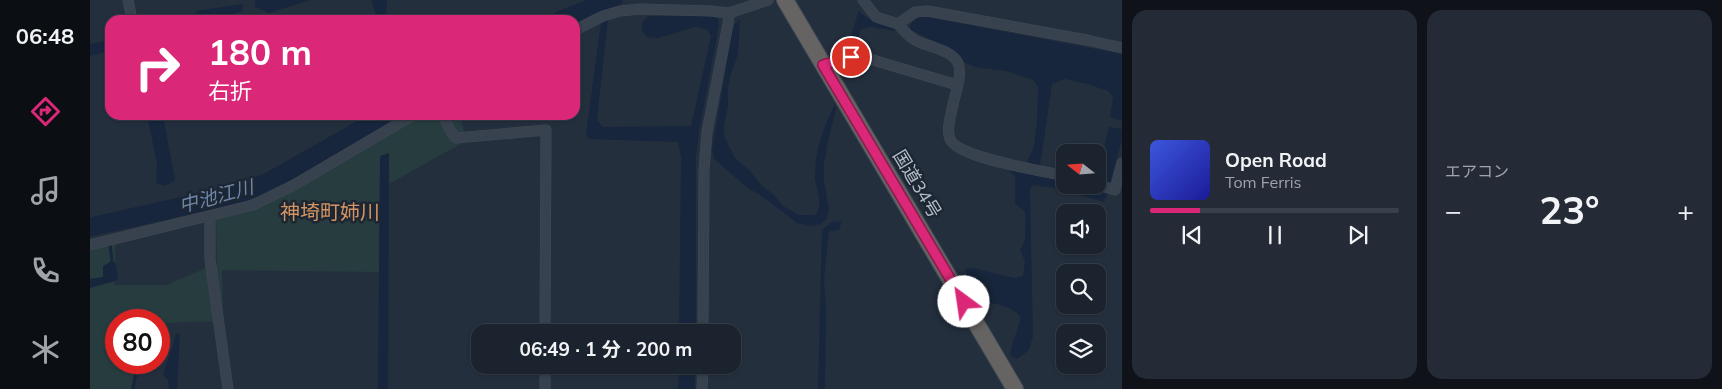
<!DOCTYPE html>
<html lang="ja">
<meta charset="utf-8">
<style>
:root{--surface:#1b232e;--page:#242b36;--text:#f1f3f6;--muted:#a0a4aa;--line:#39404a;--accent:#db2777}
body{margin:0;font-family:Mulish,"Noto Sans JP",sans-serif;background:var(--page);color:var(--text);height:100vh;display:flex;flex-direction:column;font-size:19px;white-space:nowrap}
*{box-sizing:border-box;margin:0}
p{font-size:16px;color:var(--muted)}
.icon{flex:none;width:28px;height:28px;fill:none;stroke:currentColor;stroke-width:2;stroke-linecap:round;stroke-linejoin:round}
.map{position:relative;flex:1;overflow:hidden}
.drawer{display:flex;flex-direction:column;gap:10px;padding:10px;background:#0f1319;width:600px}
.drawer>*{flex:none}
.hud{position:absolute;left:15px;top:15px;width:475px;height:105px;border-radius:15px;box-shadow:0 1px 4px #0004,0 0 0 1px var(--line);background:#db2777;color:#fff;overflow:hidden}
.needle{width:32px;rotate:287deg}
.tools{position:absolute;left:966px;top:144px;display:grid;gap:10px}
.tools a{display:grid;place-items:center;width:50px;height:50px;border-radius:10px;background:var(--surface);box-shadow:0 1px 4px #0004,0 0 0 1px var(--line);font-size:25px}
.speed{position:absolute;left:15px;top:309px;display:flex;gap:10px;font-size:25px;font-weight:700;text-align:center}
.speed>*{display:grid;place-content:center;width:65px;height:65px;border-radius:50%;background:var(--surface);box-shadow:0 1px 4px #0004,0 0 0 1px var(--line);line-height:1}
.speed .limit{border:8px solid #d22;background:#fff;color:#111}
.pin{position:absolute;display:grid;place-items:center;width:42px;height:42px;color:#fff;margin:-21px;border:2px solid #fff;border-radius:50%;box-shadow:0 1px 5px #0007}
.me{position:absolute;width:55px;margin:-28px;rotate:329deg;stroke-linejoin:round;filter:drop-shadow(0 0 4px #0008)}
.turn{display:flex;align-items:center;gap:18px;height:105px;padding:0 20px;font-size:22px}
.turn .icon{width:65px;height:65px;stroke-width:2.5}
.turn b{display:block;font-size:35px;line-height:42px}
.big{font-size:38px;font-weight:700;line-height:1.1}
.drawer .widget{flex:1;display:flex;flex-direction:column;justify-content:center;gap:8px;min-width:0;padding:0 18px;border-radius:15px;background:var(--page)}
.song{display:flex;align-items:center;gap:15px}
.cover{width:60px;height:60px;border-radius:8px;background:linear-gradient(135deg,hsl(230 70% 55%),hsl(240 70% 35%))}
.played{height:5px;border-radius:2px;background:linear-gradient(90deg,var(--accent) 20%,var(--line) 20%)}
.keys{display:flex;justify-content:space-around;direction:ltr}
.heat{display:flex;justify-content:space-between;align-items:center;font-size:28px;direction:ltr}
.drawer .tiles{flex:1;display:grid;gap:10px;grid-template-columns:repeat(2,1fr)}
.trip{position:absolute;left:381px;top:324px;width:270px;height:50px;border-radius:15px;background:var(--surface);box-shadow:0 1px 4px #0004,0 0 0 1px var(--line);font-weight:700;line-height:50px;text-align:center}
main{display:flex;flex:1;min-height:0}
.tabs{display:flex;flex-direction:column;width:90px;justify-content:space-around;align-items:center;background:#0b0e12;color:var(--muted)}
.tabs .icon{width:35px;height:35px}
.tabs .on{color:var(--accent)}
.tabs b{font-size:22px;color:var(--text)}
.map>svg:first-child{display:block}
.green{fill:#263c3f}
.water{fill:#17263c}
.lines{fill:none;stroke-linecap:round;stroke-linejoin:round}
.stream{stroke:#17263c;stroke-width:3}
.river{stroke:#17263c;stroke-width:19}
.minor-casing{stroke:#414a57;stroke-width:11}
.trunk-casing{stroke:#434c59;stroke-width:18}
.minor{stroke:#38414e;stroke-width:10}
.trunk{stroke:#656462;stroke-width:16}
.route-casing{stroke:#8e194d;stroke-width:12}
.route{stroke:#db2777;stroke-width:9}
.labels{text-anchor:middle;stroke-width:5;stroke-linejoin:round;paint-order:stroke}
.street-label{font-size:18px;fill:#b4bcc9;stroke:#1d2633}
.water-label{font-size:19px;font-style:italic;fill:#6d86a8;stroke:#1d2633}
.quarter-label{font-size:20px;fill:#d59563;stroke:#1d2633}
</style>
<main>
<nav class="tabs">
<b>06:48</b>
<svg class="icon on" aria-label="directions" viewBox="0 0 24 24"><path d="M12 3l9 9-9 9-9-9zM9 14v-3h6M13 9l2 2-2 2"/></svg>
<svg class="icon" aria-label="music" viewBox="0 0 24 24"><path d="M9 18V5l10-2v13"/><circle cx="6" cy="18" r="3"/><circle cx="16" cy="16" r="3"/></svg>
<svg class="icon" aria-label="phone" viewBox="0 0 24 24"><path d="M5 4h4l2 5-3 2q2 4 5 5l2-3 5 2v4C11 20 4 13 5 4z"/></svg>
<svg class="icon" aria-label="climate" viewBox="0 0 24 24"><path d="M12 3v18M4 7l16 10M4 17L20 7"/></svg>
</nav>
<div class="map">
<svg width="1032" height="389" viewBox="0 0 1032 389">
<rect width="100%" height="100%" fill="#242f3e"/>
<path class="green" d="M319 115H370L376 141 290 189 289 272 132 270 133 321 69 323V320H26V362L45 363 41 389H0V240L26 233 24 285H77L127 263 126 211 165 201Z"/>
<path class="water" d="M165 0H220L179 13 165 7Z
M281 0H297L296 20H288Z
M153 4V11L137 16 134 20H105L106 11Z
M769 10C782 27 795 18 806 31L781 27 771 29 766 43 761 36Z
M559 16H620L628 18 629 26 609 132 606 157V332H589L591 157 588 142 499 139 496 134 511 22 518 19 507 120 513 127 601 126 621 36 617 29 605 27 568 38 557 37 552 31V22Z
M832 16 1032 54V121L1020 117 1023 97 1018 91 998 84 975 79 962 84 950 166 937 162 944 147 947 122 948 87 943 80 916 71 885 67 874 62 869 55 862 50 819 29 823 21Z
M650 19 648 55 641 73 638 87V107L634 124V135L644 157 661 172 671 185 684 195 693 206 709 215H725C734 207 726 189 725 178 724 152 734 126 745 104L746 109 738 141 734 164V181L739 210 737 218 731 224 723 226 707 223 669 194 659 189 624 159 622 150 643 26Z
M20 40V51L0 56V44Z
M57 115H73L85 180 75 186 66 183 67 164Z
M1019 127 1032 129V140L1020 183 1008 179V173Z
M299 153 298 389H288L290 156Z
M917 169 975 181V185H990L1018 193 1014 202 965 188 943 185 940 190 943 336 939 350 927 359 920 356 921 348 931 318C914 293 878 317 876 269L883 268 925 278 933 276 935 261 930 250 935 240V211L925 204V176Z
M752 221 749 230 739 231 734 280 736 311 735 384V389H728L732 230 742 222Z
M22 261 26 264 28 280 0 288V279L13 277V266Z
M86 333 90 334 87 389H79L78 380 73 374C77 359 84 348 86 333Z
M589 365H605V389H588Z"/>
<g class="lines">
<path class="stream" d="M20 244 22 261
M43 389 48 362"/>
<path class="river" d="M471 20 523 0
M0 227 144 195 177 183 297 115"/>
<defs>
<path id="minor" d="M38 0 42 20
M773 0 786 17 808 24
M485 30 513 16 530 11 550 9 621 11 639 13 678 0
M733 65 761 57 783 60 867 85
M353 115 361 132 366 138 456 130 455 332
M975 176C954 171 867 158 860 139 856 130 861 114 863 105 865 93 873 75 868 63 861 49 837 47 825 40 818 36 813 30 808 24L825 12 838 11 997 40 1032 48
M1008 185 1025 190 1032 163
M120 217V260L138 389
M0 245 163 205 204 185 323 115
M613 332 614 170 617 132 638 24 639 13
M455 389V365
M612 389 613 365"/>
<path id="trunk" d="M695 0 925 389"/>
</defs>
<use href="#minor" class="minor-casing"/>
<use href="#trunk" class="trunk-casing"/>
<use href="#minor" class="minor"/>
<use href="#trunk" class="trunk"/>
</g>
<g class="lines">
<defs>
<path id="route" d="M761 57 733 65 874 302"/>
</defs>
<use href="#route" class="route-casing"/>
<use href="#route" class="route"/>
</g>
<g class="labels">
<g class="street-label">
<text transform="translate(827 184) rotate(59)" y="6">国道34号</text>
</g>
<g class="water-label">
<text transform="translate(126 196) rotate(-15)" y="7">中池江川</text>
</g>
<g class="quarter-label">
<text x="240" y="219">神埼町姉川</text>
</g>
</g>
</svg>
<div class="tools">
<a><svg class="needle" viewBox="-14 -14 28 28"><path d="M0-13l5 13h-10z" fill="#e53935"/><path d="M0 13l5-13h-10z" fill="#a0a4aa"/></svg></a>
<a><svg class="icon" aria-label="sound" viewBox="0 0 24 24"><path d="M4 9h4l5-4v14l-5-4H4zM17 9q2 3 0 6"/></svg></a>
<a><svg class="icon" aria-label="search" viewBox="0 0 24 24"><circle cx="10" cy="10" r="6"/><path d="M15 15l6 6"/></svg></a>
<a><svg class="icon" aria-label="layers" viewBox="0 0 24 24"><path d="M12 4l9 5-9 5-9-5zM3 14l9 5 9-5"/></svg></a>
</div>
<div class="speed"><div class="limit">80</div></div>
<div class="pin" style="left:761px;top:57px;background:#d93025"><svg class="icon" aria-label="arrive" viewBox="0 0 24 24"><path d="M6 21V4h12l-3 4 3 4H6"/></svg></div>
<svg class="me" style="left:874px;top:302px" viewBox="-20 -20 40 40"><circle r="19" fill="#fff"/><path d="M0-13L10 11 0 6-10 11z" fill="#db2777"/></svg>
<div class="trip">06:49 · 1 分 · 200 m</div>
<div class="hud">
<div class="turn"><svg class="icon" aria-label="right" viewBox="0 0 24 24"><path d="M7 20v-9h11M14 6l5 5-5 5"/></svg><div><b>180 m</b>右折</div></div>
</div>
</div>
<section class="drawer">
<div class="tiles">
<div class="widget">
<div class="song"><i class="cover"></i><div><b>Open Road</b><p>Tom Ferris</p></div></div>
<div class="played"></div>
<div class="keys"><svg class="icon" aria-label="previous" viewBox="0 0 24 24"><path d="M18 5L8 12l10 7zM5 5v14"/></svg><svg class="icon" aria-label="pause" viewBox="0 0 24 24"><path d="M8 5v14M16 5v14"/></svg><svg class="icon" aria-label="next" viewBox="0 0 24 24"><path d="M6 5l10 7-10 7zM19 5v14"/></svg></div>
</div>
<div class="widget"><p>エアコン</p>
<div class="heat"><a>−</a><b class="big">23°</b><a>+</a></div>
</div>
</div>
</section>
</main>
